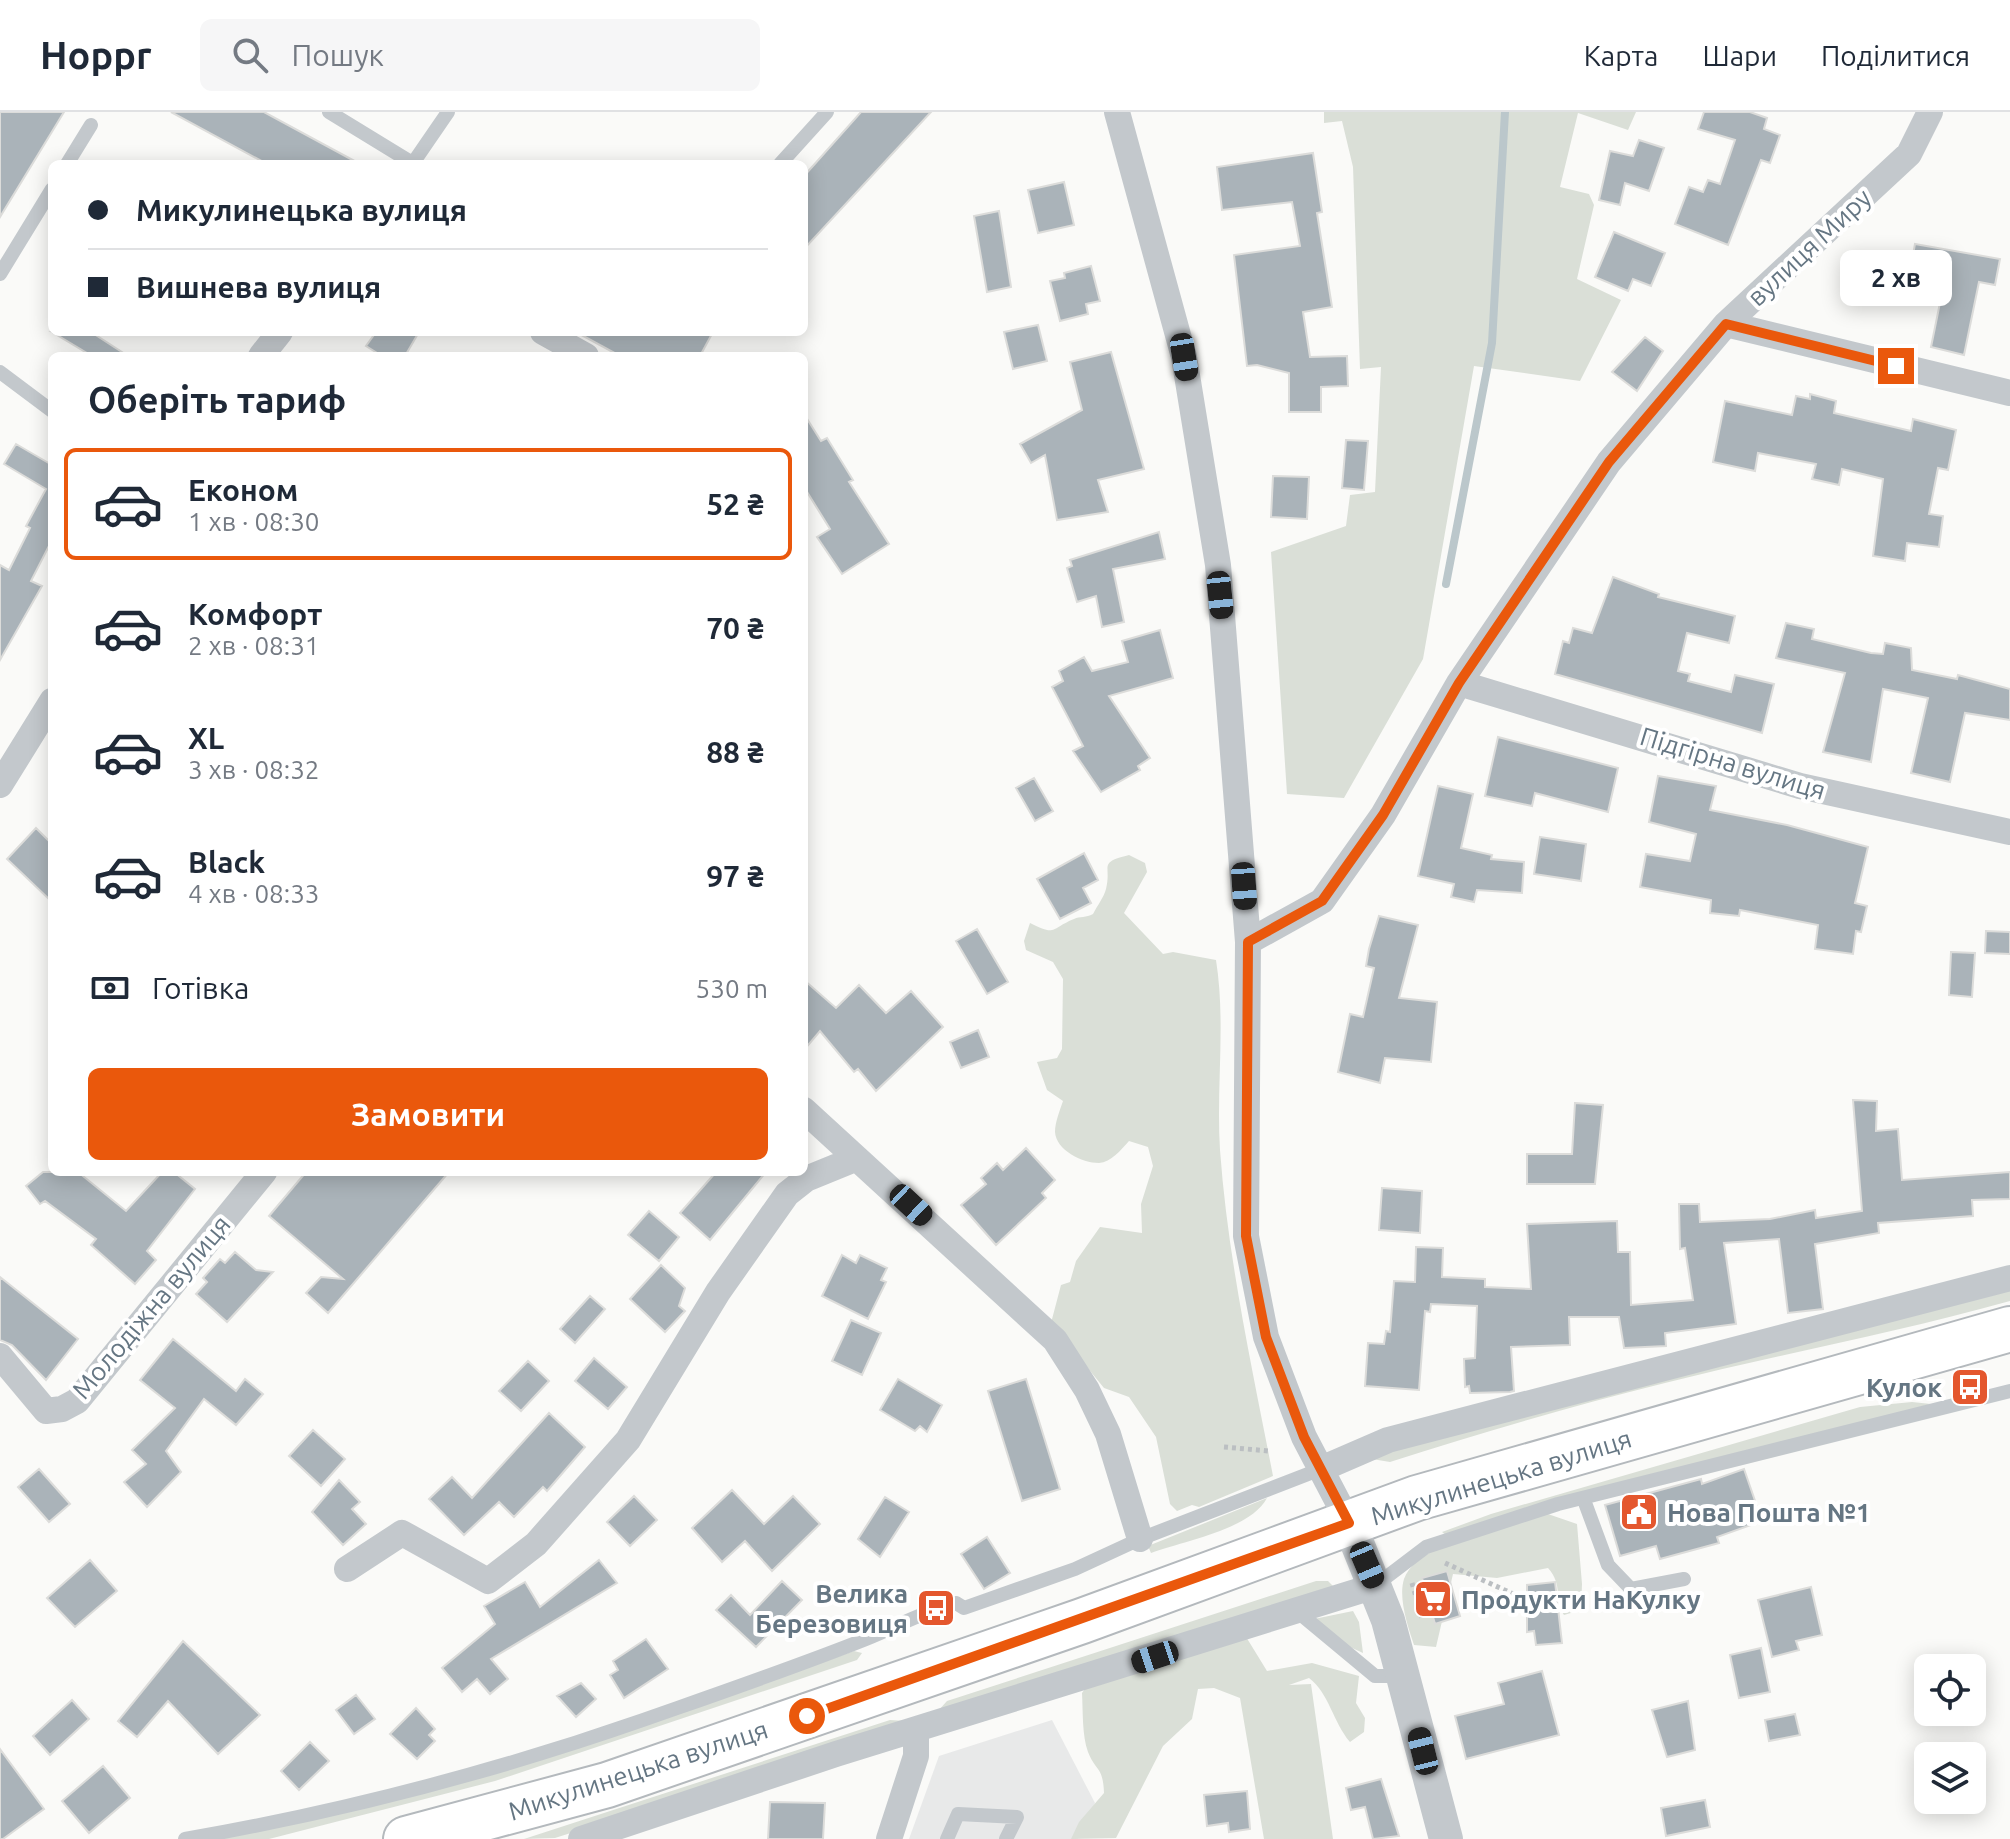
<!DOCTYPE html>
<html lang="uk">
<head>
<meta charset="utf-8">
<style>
	:root { --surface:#fff; --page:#f6f6f7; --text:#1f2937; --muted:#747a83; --line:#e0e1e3; --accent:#ea580c }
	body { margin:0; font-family:Ubuntu,sans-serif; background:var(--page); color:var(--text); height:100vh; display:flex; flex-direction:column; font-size:30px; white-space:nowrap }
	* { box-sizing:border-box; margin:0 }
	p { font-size:26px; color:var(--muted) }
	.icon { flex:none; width:44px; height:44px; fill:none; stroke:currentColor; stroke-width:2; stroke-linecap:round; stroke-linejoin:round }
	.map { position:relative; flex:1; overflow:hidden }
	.details { position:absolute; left:48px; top:240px; width:760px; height:824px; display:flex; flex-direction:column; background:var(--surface); border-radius:12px; box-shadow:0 4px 20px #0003 }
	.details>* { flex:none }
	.hud { position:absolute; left:48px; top:48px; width:760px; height:176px; border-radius:12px; box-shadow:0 4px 20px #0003; display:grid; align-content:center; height:176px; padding:0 40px; background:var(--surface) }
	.controls { position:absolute; left:1914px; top:1542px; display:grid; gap:16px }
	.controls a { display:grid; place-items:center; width:72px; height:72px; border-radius:12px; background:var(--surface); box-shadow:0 4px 20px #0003; font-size:40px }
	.end { position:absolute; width:36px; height:36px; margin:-18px; border:10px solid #ea580c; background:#fff; box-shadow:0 0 0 4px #fff }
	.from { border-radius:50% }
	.bubble { position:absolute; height:56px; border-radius:12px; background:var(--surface); box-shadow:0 4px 20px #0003; font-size:26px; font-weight:700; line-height:56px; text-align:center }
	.car { position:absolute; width:24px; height:48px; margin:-24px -12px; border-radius:10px; box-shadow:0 0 6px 2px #0007; background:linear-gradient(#222 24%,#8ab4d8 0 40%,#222 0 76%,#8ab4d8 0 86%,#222 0) }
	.hud b { display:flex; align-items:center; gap:28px; height:76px; font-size:30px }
	.hud b+b { border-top:2px solid var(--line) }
	.hud i { width:20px; height:20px; background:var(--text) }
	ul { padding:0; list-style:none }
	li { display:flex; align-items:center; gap:24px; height:112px; margin:0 16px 12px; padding:0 24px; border:4px solid transparent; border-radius:12px }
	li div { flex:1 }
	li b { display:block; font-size:30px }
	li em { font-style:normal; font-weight:700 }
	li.on { border-color:var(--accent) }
	li>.icon { width:72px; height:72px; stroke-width:1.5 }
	h2 { padding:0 40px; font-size:36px; line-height:96px }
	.pay { display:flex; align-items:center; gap:20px; height:88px; padding:0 40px; font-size:30px }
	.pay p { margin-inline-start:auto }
	.primary-button { display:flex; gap:16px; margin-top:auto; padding:16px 40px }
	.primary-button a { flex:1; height:92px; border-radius:12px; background:var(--accent); color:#fff; font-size:32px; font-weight:700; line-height:92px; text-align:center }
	header { display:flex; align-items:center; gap:48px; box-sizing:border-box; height:112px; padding:0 40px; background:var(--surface); border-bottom:2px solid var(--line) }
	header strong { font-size:38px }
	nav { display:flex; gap:44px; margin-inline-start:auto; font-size:28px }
	.search { width:560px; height:72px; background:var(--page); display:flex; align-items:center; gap:20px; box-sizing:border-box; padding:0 28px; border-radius:12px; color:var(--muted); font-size:30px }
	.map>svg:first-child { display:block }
	.built { fill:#e8e9e9 }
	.green { fill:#dadfd7 }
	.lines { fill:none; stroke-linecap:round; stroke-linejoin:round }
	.stream { stroke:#bbc7cb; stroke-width:8 }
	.building { fill:#aab3b9; stroke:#dcdcda; stroke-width:2 }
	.trunk-casing { stroke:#b4b9bd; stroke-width:48 }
	.path { stroke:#bbbfc2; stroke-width:5; stroke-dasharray:4 4; stroke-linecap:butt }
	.service { stroke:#c3c8cc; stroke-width:14 }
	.minor { stroke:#c3c8cc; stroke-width:26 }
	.tertiary { stroke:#c3c8cc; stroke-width:34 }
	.trunk { stroke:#fff; stroke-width:44 }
	.route { stroke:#ea580c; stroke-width:10 }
	.labels { text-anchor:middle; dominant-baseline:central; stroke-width:8; stroke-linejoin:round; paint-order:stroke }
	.street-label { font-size:26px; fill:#657683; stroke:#fff }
	.poi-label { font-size:26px; font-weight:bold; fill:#657683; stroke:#fff; text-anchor:end }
</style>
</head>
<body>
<header>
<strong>Hoppr</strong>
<div class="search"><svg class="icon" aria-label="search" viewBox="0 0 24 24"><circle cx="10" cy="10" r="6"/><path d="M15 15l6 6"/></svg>Пошук</div>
<nav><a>Карта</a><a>Шари</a><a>Поділитися</a></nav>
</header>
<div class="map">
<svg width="2010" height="1727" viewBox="0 0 2010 1727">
	<rect width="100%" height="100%" fill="#fafaf8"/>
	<!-- built -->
	<path class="built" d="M1052,1608L1095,1691L1078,1727H909L939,1644Z"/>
	<!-- green -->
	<path class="green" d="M1324,0H1636L1628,18L1578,1L1560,75L1589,82L1594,93L1577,167L1621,188L1580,269L1474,254L1423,547L1344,686L1287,682L1271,440L1346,414L1350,383L1375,380L1381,255L1360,257L1353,55L1342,9L1324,11Z
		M1129,743L1145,751L1147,760L1124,801L1163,842L1173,840L1216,848C1226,911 1216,975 1220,1038C1228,1148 1252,1255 1273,1364L1199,1395L1192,1393L1177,1399L1170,1392L1156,1325L1129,1285L1104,1276L1051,1211L1061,1173L1070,1170L1076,1149L1100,1115L1142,1121L1141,1092L1153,1054L1148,1035L1129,1029C1121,1038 1111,1050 1099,1051C1082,1051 1056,1038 1055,1020C1055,1010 1060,998 1063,989L1047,978L1037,950L1057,946L1062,937L1063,867L1053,850L1026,838L1024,829L1030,811C1057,825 1051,816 1074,807C1080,804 1086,806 1093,802C1097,794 1104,785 1106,777C1112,753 1097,751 1129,743Z
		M2010,1172V1189C1896,1221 1780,1242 1665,1271C1572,1294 1481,1321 1390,1350L1366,1346Z
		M1912,1290L1931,1292L1446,1423L1442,1420L1491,1402L1860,1295Z
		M1267,1386C1251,1417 1184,1429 1151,1441L1148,1434Z
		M1545,1401L1577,1412L1582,1472L1581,1498L1564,1503C1553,1487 1564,1474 1548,1456L1497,1466L1453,1462L1436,1535L1414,1533C1408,1515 1398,1486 1404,1467C1417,1430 1510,1411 1545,1401Z
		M1316,1469H1328L1335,1476L938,1599L947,1589Z
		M1353,1499L1359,1510L1363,1541L1337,1529L1314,1507Z
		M1240,1515L1267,1559L1312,1551L1359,1564L1356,1591L1365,1606L1364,1620L1350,1630C1333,1610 1329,1581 1309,1566L1289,1573L1311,1572L1333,1727H1264L1240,1586L1214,1576L1198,1577L1192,1607L1163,1634L1116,1726L1071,1727L1079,1710L1104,1681C1103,1654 1096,1660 1088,1640C1082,1624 1083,1599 1082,1581L1091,1568Z
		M854,1539L862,1541L857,1548L495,1669L269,1727H211L643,1614Z
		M890,1608L906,1609L892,1618L555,1726L524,1727Z"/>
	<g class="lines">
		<!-- stream -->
		<path class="stream" d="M1446,472L1492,231L1505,0"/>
	</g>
	<!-- building -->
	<path class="building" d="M0,0H64L0,105Z
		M171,0H264L360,52H267Z
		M861,0H931L804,137V64Z
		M1704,0H1750L1767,6L1764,17L1780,23L1770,51L1761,48L1728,133L1675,112L1689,75L1703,80L1708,68L1720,72L1735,28L1698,17Z
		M1639,28L1664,36L1649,79L1625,71L1620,93L1599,88L1610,39L1633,44Z
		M1313,41L1322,100L1317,101L1332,195L1303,200L1310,245L1347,244L1348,274L1321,275V300H1289V261L1257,253L1247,254L1234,143L1300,134L1292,90L1222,98L1217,55Z
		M1064,70L1074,113L1038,121L1028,78Z
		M999,99L1011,175L987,180L974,104Z
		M1614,120L1665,141L1651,174L1633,167L1628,179L1595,165Z
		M1915,132L2000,147L1995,173L1979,170L1964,243L1931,235L1944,171L1909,164Z
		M1091,154L1100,189L1086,192L1088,202L1060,209L1050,169L1065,166L1064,161Z
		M1038,213L1047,249L1013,257L1004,220Z
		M52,220H91L128,244H92Z
		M376,220H419L405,244H382L366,234Z
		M576,220H713L700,244H620Z
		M1645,225L1663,239L1637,279L1612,260Z
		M1111,240L1144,357L1098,368L1108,400L1057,408L1045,343L1031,351L1020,332L1082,298L1070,250Z
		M1810,282L1836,289L1834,301L1911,319L1913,307L1956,318L1948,358L1938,356L1929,402L1943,404L1939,435L1907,431L1905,449L1873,444L1883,367L1842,357L1839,373L1812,367L1816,352L1758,341L1755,359L1713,350L1725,289L1792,303L1796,284L1810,287Z
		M804,302L821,329L827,326L853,368L849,370L889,432L842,462L817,425L830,417L804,375Z
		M1346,328L1368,329L1364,378L1342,376Z
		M16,332L52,353V428L31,469L42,474L0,548V453L9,458L30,416L26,414L46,377L4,352Z
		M1273,364L1309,365L1307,407L1271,405Z
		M1159,420L1165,447L1113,457L1124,510L1102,515L1096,484L1077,490L1067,456L1072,454L1070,448Z
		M1613,465L1659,482L1658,485L1735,504L1729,531L1687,521L1678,559L1690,562L1688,569L1731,580L1735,563L1774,572L1762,621L1555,562L1563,529L1569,531L1573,516L1592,521Z
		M1786,511L1814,517L1812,527L1871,541L1883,542L1885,531L1911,536L1912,558L1957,567L1958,563L2010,577V608L1965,601L1950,670L1911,661L1928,586L1883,577L1871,650L1823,640L1845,561L1776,546Z
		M1160,518L1173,566L1109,584L1150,646L1138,654L1140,658L1101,680L1073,639L1083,634L1052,575L1063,569L1059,559L1084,545L1092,559L1128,550L1122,529Z
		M1498,625L1618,656L1608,700L1535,681L1532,694L1485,684Z
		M1658,664L1716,674L1710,698L1787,713L1868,735L1855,791L1867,794L1861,820L1856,819L1853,842L1815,837L1818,813L1740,798L1739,804L1710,801L1711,788L1640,775L1646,742L1690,749L1696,722L1649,710Z
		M1034,666L1053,699L1035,709L1016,676Z
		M1438,674L1473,682L1461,736L1492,743L1491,747L1524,750L1522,781L1477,778L1474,790L1451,785L1454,772L1418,764Z
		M36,716L52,732V790L7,747Z
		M1540,725L1586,732L1581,769L1534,762Z
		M1084,741L1098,768L1083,776L1091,791L1060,807L1037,767Z
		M1379,804L1418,813L1399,886L1437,890L1431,950L1385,946L1380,971L1338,960L1350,902L1363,905L1374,856L1366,854L1369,837Z
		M977,817L1008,870L987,882L956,829Z
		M1986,819L2010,820V842L1985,841Z
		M1951,840L1975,841L1972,885L1949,883Z
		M804,868L836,896L859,873L886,901L911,879L943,915L876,979L858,957L854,960L820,919L804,938Z
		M978,918L989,945L961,956L950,930Z
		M1853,988L1877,989L1876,1019L1898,1017L1902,1068L2010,1060V1087L1972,1088L1973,1104L1878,1111L1879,1121L1815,1132L1823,1197L1788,1201L1779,1127L1724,1131L1736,1212L1665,1221L1666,1234L1624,1236L1619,1205H1569L1570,1233L1511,1235L1514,1279L1510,1280L1470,1281L1469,1274L1465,1275L1464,1247L1475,1246L1477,1194L1431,1192L1430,1200L1425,1199L1419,1278L1365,1274L1368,1231L1384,1232L1386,1219L1390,1220L1394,1169L1415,1170L1416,1135L1443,1136L1442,1165L1485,1167V1175L1531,1177L1527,1112L1617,1109L1618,1140H1630L1631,1193L1693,1188L1685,1136L1680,1137L1679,1092H1699L1700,1110L1770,1107L1815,1098L1816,1106L1862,1099Z
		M1575,991L1603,993L1595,1072H1527V1042H1572Z
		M1026,1036L1055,1068L1042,1081L1046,1086L996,1133L961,1093L986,1072L981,1066L997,1051L1003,1058Z
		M43,1060H78L126,1099L162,1060H174L195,1077L147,1139L156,1148L135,1172L91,1133L96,1127L45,1089L40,1092L26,1074Z
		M306,1060H449L328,1201L306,1181L321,1165L343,1167L269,1104Z
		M716,1060H766L710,1128L680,1101Z
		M1382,1076L1422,1079L1420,1121L1379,1118Z
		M649,1099L679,1125L659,1149L628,1123Z
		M235,1140L256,1158L273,1160L227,1210L196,1182L207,1170L203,1166L220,1147L225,1151Z
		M842,1143L856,1151L860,1143L887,1156L881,1168L886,1170L868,1207L822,1184Z
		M661,1153L685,1176L679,1194L685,1199L665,1220L630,1187Z
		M0,1165L78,1227L46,1268L12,1233L0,1228Z
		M590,1184L605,1197L575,1231L560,1217Z
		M851,1208L881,1221L862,1263L832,1249Z
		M173,1227L236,1279L245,1267L263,1282L236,1313L204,1287L166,1339L181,1360L147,1395L124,1370L146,1352L132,1338L175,1296L140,1268Z
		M594,1246L627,1275L608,1297L575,1269Z
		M528,1249L549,1269L521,1299L499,1279Z
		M898,1267L942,1293L927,1320L920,1314L915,1319L880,1298Z
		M1026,1267L1060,1377L1022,1389L988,1279Z
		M549,1301L585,1335L547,1379L543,1375L514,1405L499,1390L464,1423L429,1387L452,1365L472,1386Z
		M313,1318L345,1347L321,1374L289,1344Z
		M39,1357L70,1392L49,1410L18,1375Z
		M1744,1357L1762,1409L1717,1425L1719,1431L1660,1447L1656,1434L1620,1444L1605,1393L1701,1367L1702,1372Z
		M339,1368L360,1390L352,1397L366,1412L343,1433L312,1400Z
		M732,1378L764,1412L793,1384L820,1412L772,1459L745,1429L722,1450L692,1416Z
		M634,1384L657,1408L630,1434L607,1410Z
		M885,1385L909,1400L880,1445L858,1427Z
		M987,1425L1010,1461L984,1477L961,1442Z
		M90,1448L117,1479L75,1515L47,1486Z
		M599,1448L617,1471L491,1547L508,1567L490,1582L477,1567L462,1580L442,1556L495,1512L484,1494L525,1470L540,1495Z
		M1447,1459L1460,1504L1435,1512L1422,1466Z
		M782,1469L802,1488L756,1535L716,1498L731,1483L750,1503Z
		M1555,1470L1562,1531L1536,1533L1534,1519L1527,1520V1473Z
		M1811,1475L1822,1523L1796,1529L1799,1538L1772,1545L1758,1488Z
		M646,1527L668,1557L624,1586L610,1563L618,1558L613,1549Z
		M183,1529L260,1603L218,1642L168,1589L137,1625L118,1609Z
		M1761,1536L1770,1580L1739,1586L1730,1543Z
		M1542,1559L1559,1623L1466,1647L1455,1604L1504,1592L1498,1571Z
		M581,1571L596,1587L576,1605L557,1584Z
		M356,1583L375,1607L354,1622L336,1598Z
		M72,1588L89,1607L50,1643L33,1624Z
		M1688,1589L1695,1638L1667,1645L1652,1598Z
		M416,1596L435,1617L429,1623L435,1629L417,1647L390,1622Z
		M1795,1602L1800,1623L1769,1629L1765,1608Z
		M310,1630L329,1649L299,1678L281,1659Z
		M0,1637L44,1697L3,1727H0Z
		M103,1654L130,1686L89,1721L62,1689Z
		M1381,1667L1399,1724L1373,1727L1365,1695L1351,1698L1346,1676Z
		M1247,1679L1250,1717L1229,1720L1228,1711L1207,1714L1204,1683Z
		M1705,1688L1710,1715L1666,1724L1661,1696Z
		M770,1690L825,1691L823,1727H768Z"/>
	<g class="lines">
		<defs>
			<path id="trunk" d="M406,1727L607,1673L1082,1509L1417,1386L2010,1217"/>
		</defs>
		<!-- trunk casing -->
		<use href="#trunk" class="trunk-casing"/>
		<!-- path -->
		<path class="path" d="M1224,1335L1269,1339
			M1445,1451L1520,1485
			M1412,1471L1422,1506"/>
		<!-- service -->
		<path class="service" d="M329,0L414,52
			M413,51L448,0
			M67,52L91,13
			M780,52L827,0
			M0,162L52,77
			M0,260L52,299
			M1584,1388L1608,1453L1631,1477L1684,1467
			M1376,1473L1426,1435L1558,1392L2010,1279
			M1298,1500L1375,1564H1402
			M185,1727C340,1700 494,1660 643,1608C717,1582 793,1556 866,1527C896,1515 924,1499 956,1491L964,1496L1075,1457L1140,1427L1321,1357
			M947,1727L958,1702L1017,1705L1006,1727"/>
		<!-- minor -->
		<path class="minor" d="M1117,0L1184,245L1218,453L1248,830L1246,1124L1266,1225L1304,1325L1349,1411
			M1726,212L2010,281
			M543,220L586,244
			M261,244L280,220
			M1459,571L1800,674L2010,720
			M0,673L52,589
			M1248,830L1322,789L1383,703L1459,571L1609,350L1726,212L1909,42L1930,0
			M804,998L1055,1228L1087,1278L1108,1322L1140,1427
			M0,1244L46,1299L62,1297L77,1289L264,1060
			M1321,1357L1388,1328L2010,1166
			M347,1457L402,1421L488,1469L536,1432L628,1328L718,1180L787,1082L806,1067L855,1047
			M581,1727L836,1642L1375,1474
			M889,1727L916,1644V1619"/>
		<!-- tertiary -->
		<path class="tertiary" d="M1349,1411L1388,1508L1446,1727"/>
		<!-- trunk -->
		<use href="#trunk" class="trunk"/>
	</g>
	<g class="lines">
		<!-- route -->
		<path class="route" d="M807,1604L1349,1411L1304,1325L1266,1225L1246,1124L1248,830L1322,789L1383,703L1459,571L1609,350L1726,212L1896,254"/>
	</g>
	<!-- icons -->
	<defs>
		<symbol id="bus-square" viewBox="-11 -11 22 22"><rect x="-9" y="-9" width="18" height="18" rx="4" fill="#e4572e" stroke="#fff"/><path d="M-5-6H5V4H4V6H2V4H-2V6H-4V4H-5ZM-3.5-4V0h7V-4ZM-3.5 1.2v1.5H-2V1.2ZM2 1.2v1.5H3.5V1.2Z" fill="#fff"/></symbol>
		<symbol id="civic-square" viewBox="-11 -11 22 22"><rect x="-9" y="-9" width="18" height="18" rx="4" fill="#e4572e" stroke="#fff"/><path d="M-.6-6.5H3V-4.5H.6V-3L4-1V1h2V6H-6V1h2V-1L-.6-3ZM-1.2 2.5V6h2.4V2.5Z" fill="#fff"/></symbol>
		<symbol id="supermarket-square" viewBox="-11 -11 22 22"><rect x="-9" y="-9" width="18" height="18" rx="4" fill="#e4572e" stroke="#fff"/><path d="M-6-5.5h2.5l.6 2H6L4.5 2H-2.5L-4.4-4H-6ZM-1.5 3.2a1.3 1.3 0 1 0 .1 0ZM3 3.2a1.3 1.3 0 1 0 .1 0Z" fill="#fff"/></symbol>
	</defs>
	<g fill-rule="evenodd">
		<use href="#bus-square" x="1948" y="1253" width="44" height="44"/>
		<use href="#civic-square" x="1617" y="1378" width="44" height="44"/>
		<use href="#supermarket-square" x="1411" y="1465" width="44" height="44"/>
		<use href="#bus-square" x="914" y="1474" width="44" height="44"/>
	</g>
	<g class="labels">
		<!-- street labels -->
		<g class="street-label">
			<text transform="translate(1809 135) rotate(-43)">вулиця Миру</text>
			<text transform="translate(1733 651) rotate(17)">Підгірна вулиця</text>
			<text transform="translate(151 1195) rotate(-50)">Молодіжна вулиця</text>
			<text transform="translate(1501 1365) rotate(-17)">Микулинецька вулиця</text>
			<text transform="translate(638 1658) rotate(-18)">Микулинецька вулиця</text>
		</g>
		<!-- poi labels -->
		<g class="poi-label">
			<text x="1942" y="1275">Кулок</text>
			<text x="1667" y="1400" text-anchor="start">Нова Пошта №1</text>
			<text x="908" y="1481">Велика<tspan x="908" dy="30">Березовиця</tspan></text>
			<text x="1461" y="1487" text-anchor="start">Продукти НаКулку</text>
		</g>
	</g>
</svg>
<div class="controls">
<a><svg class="icon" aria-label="locate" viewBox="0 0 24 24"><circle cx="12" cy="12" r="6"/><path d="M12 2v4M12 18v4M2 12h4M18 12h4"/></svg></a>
<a><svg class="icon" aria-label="layers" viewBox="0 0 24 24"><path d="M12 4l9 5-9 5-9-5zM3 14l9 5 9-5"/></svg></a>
</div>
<i class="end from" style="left:807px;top:1604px"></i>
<i class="end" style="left:1896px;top:254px"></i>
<div class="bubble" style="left:1840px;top:138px;width:112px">2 хв</div>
<i class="car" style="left:1184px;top:245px;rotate:171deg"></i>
<i class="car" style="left:1220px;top:483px;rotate:174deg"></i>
<i class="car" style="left:1244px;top:774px;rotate:176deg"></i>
<i class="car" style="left:911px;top:1093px;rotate:133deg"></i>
<i class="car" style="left:1367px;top:1453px;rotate:157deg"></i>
<i class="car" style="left:1155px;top:1545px;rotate:252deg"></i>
<i class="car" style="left:1423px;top:1639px;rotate:346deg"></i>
<div class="hud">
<b><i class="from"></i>Микулинецька вулиця</b>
<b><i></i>Вишнева вулиця</b>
</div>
<section class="details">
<h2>Оберіть тариф</h2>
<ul>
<li class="on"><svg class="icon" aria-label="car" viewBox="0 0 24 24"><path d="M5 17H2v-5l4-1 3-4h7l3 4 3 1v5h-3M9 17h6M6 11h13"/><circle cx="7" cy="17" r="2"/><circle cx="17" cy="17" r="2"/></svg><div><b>Економ</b><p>1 хв · 08:30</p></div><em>52 ₴</em></li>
<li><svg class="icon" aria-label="car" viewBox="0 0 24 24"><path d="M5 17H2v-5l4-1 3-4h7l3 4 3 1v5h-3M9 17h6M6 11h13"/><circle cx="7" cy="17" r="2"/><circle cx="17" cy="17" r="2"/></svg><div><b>Комфорт</b><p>2 хв · 08:31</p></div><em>70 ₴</em></li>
<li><svg class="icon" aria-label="car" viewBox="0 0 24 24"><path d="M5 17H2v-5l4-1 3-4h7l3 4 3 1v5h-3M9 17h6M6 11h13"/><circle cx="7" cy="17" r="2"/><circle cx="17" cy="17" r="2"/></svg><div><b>XL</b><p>3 хв · 08:32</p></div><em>88 ₴</em></li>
<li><svg class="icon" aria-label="car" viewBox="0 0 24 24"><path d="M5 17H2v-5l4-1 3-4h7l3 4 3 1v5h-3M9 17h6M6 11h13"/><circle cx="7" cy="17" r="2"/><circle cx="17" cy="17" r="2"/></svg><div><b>Black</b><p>4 хв · 08:33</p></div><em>97 ₴</em></li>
</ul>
<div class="pay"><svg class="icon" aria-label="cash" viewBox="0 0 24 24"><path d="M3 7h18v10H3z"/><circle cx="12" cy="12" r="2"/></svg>Готівка<p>530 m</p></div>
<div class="primary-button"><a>Замовити</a></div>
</section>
</div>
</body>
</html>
